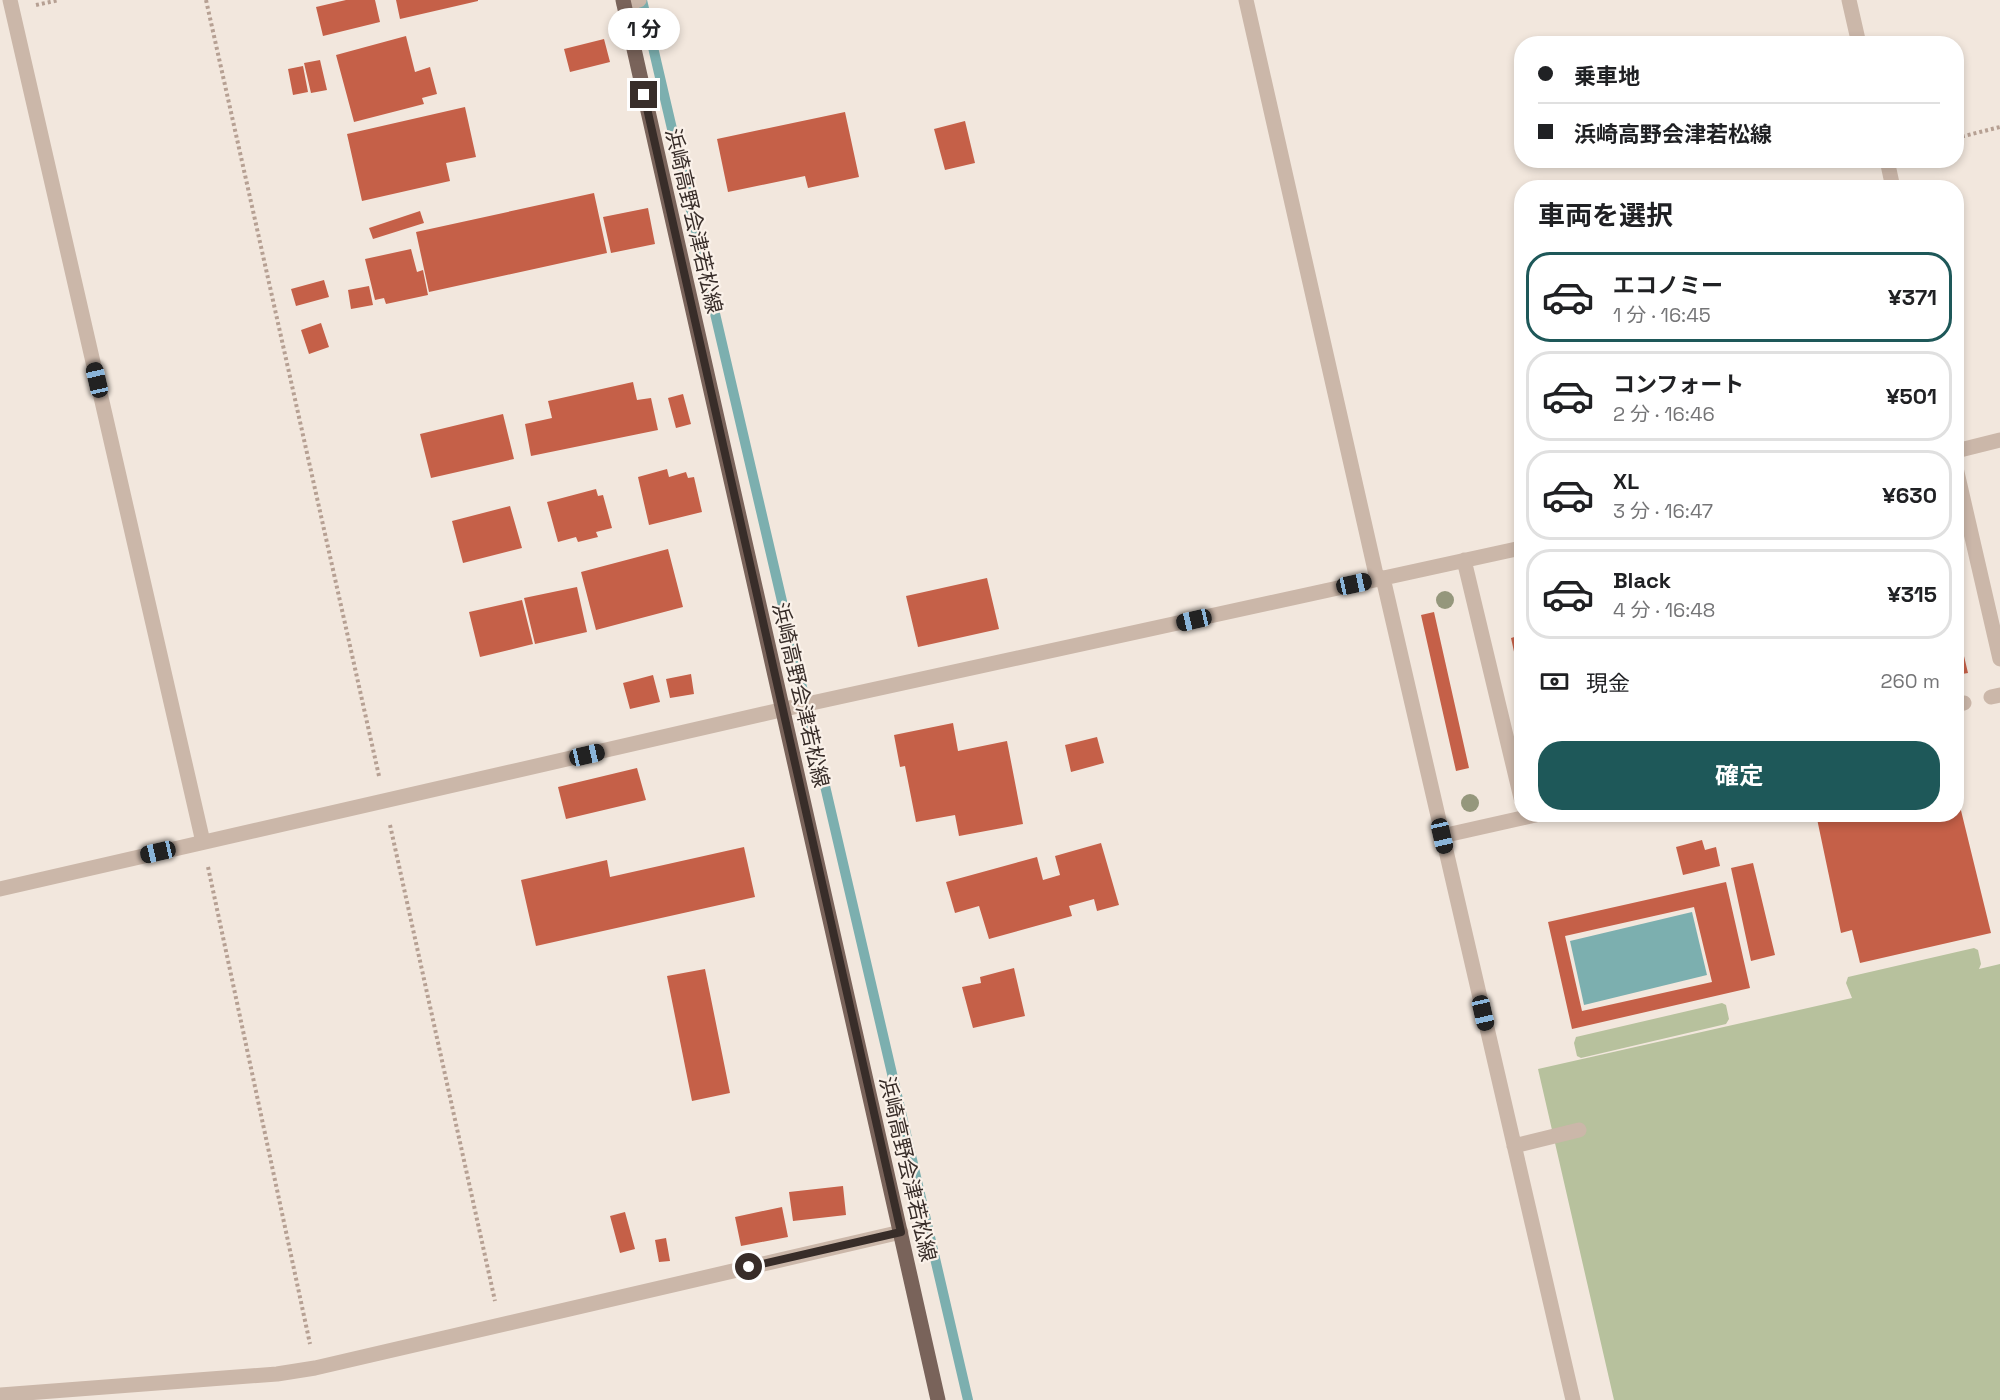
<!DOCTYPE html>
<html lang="ja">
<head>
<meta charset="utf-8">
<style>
	:root { --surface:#fff; --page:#f2f2f2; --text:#202124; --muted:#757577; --line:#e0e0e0; --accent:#1e5859 }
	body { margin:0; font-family:"Space Grotesk","Noto Sans JP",sans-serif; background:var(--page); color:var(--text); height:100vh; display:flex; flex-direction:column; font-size:22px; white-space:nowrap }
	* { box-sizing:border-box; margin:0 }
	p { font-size:20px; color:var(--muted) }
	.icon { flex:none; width:33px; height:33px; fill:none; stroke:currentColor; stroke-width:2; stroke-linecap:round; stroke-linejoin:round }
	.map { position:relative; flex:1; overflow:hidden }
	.sheet { position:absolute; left:1514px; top:180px; width:450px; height:642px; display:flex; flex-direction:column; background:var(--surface); border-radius:24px; box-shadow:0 3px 9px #0003 }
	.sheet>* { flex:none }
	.banner { position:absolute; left:1514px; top:36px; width:450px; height:132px; border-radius:24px; box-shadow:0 3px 9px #0003; display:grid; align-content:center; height:132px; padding:0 24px; background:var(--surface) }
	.end { position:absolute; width:27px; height:27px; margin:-14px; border:8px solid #382d29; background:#fff; box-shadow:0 0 0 3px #fff }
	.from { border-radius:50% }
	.bubble { position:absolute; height:42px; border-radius:21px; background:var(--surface); box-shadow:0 3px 9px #0003; font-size:20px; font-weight:700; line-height:42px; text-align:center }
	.car { position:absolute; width:18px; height:36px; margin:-18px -9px; border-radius:8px; box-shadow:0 0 4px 2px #0007; background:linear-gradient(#222 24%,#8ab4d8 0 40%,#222 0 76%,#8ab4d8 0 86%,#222 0) }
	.banner b { display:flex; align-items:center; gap:21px; height:57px; font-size:22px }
	.banner b+b { border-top:2px solid var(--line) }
	.banner i { width:15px; height:15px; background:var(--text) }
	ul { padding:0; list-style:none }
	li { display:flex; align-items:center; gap:18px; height:90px; margin:0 12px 9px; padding:0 12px; border:3px solid var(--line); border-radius:24px }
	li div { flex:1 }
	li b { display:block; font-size:22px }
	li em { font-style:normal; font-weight:700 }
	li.current { border-color:var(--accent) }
	li>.icon { width:54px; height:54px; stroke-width:1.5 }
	h2 { padding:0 24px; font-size:27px; line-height:72px }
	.pay { display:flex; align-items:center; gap:15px; height:66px; padding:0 24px; font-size:22px }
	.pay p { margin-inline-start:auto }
	.primary-button { display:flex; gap:12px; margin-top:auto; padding:12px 24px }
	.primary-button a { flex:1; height:69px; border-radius:24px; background:var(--accent); color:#fff; font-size:24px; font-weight:700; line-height:69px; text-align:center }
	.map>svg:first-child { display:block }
	.green { fill:#b7c19d }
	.water { fill:#7cafaf }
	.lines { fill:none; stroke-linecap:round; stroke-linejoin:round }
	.stream { stroke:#7cafaf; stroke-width:10 }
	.building { fill:#c56048; fill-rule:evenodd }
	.path { stroke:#b6a093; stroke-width:4; stroke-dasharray:3 3; stroke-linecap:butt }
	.minor { stroke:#cbb7a9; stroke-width:15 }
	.major { stroke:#79635a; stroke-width:15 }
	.tree { fill:#95977c }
	.route { stroke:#382d29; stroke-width:8 }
	.labels { text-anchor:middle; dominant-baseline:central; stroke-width:4.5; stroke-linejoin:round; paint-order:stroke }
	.street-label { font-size:21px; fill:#382d29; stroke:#faf1e9 }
</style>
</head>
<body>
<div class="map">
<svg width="2000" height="1400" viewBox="0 0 2000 1400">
	<rect width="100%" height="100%" fill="#f2e7dd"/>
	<!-- green -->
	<path class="green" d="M1974,948L1978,950L1981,964L1979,969L2000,964V1400H1614L1538,1069L1852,998L1846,983L1848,977Z
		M1722,1003L1726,1005L1729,1019L1726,1024L1581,1058L1577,1056L1574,1043L1576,1037Z"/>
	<!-- water -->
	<path class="water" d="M1692,912L1707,975L1584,1005L1570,941Z"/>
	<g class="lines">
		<!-- stream -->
		<path class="stream" d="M642,0L968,1400"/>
	</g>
	<!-- building -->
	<path class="building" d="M346,0H375L380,22L323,36L316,7Z
		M396,0H478V1L400,19Z
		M406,36L415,72L430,67L437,94L422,98L424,104L354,122L336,55Z
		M604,39L610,62L570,72L564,49Z
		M320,60L327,90L311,93L304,63Z
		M303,66L308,92L293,95L288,69Z
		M465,107L476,157L446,163L450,181L362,201L347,134Z
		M845,112L859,177L808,188L805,176L728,192L717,139Z
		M965,121L975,163L945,170L934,129Z
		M594,193L607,253L429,292L416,232Z
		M648,208L655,244L611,253L603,217Z
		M420,211L424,223L373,239L369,228Z
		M411,249L417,272L423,270L428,295L386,304L384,298L375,300L365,259Z
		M324,280L329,297L296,306L291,289Z
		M369,286L373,305L351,309L348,290Z
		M321,323L329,347L309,354L301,330Z
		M633,382L637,400L651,398L658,430L531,456L525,424L552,418L548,401Z
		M683,394L691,424L676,428L668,398Z
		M503,414L514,459L431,478L420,434Z
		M667,469L669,477L686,472L688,478L694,477L702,512L649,525L638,477Z
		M596,489L598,496L603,495L612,528L596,532L598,537L578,542L576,537L558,542L547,502Z
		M510,506L522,548L463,563L452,521Z
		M668,549L683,607L596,630L581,572Z
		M987,578L999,629L918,647L906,596Z
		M577,587L587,632L535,644L524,598Z
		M522,600L533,644L480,657L469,612Z
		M1434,612L1469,768L1456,771L1421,615Z
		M1956,622L1968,673L1956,675Z
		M1521,635V679H1520L1511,638Z
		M691,674L694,694L670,698L666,679Z
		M653,675L660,702L630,709L623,683Z
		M953,723L958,751L1007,741L1023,824L959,836L955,815L916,822L905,766L900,767L894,735Z
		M1097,737L1104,763L1071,772L1065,745Z
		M637,768L646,800L566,819L558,787Z
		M1956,790L1991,933L1860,963L1852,930L1841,933L1816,814H1956Z
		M1715,814H1742V816L1717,821Z
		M1702,840L1705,850L1716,847L1720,866L1683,875L1676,847Z
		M1101,843L1119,905L1097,911L1094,899L1069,906L1072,916L989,939L979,906L955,913L946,882L1037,857L1043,880L1060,875L1055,856Z
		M744,847L755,897L536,946L521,880L607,860L610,877Z
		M1753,863L1775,955L1751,961L1731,868Z
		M1726,882L1750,988L1572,1029L1548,922ZM1694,907L1712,982L1582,1011L1565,936Z
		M1014,968L1025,1016L973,1028L962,987L981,983L980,977Z
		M705,969L730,1093L692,1101L667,976Z
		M843,1186L846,1215L793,1221L789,1192Z
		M782,1207L788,1237L741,1246L735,1217Z
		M625,1212L635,1249L620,1253L610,1216Z
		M666,1238L670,1261L659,1262L655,1240Z"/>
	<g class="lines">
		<!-- path -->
		<path class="path" d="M206,0L379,776
			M36,5L59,0
			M1956,138L2000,127
			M390,825L495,1301
			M208,867L310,1344"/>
		<!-- minor -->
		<path class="minor" d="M10,0L203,842
			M1246,0L1377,579
			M1849,0L1859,44
			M624,4L639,0
			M1887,160L1893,188
			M1956,451L2000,440
			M1956,468L2000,659
			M1464,560L1521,798
			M1383,578L1573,1400
			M1991,697L2000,695
			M1956,705L1964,703
			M1442,836L1540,814
			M0,889L798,706L1521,548
			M1514,1146L1579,1130
			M0,1395L277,1374L315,1368L901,1232"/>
		<!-- major -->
		<path class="major" d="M623,0L938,1400"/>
	</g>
	<!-- trees -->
	<g class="tree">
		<circle cx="1445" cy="600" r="9"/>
		<circle cx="1470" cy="803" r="9"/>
	</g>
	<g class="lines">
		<!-- route -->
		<path class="route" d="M644,95L901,1232L749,1267"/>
	</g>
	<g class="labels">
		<!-- street labels -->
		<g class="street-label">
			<text transform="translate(694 221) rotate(77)">浜崎高野会津若松線</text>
			<text transform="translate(801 695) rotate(77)">浜崎高野会津若松線</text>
			<text transform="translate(908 1169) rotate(77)">浜崎高野会津若松線</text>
		</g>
	</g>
</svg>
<i class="end from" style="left:749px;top:1267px"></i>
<i class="end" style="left:644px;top:95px"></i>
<div class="bubble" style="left:608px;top:8px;width:72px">1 分</div>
<i class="car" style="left:97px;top:380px;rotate:347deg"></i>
<i class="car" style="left:1354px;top:584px;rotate:78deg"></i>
<i class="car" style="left:1194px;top:620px;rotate:257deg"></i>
<i class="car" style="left:587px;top:755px;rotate:77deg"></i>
<i class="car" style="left:1442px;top:836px;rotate:167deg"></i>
<i class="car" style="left:158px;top:852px;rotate:257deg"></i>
<i class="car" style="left:1483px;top:1013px;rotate:167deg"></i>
<div class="banner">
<b><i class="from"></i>乗車地</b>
<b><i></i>浜崎高野会津若松線</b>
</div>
<section class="sheet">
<h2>車両を選択</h2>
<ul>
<li class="current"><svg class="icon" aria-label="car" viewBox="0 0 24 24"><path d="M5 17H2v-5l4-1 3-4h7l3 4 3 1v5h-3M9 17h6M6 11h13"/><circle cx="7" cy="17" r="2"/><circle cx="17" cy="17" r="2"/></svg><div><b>エコノミー</b><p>1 分 · 16:45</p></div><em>¥371</em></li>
<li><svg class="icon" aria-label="car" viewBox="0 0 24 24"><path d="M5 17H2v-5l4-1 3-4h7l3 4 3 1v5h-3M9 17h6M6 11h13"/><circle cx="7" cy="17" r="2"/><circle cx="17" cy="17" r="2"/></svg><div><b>コンフォート</b><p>2 分 · 16:46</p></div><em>¥501</em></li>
<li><svg class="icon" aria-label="car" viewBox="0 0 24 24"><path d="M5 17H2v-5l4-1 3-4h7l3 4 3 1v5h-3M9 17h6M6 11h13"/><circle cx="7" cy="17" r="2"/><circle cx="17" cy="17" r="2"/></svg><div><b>XL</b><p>3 分 · 16:47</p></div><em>¥630</em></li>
<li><svg class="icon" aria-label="car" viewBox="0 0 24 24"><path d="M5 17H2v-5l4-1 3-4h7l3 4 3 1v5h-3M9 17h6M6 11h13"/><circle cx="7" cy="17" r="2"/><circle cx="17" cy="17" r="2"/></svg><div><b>Black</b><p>4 分 · 16:48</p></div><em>¥315</em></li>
</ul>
<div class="pay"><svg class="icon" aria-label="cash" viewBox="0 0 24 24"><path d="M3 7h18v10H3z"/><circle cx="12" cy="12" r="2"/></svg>現金<p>260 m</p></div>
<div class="primary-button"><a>確定</a></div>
</section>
</div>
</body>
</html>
